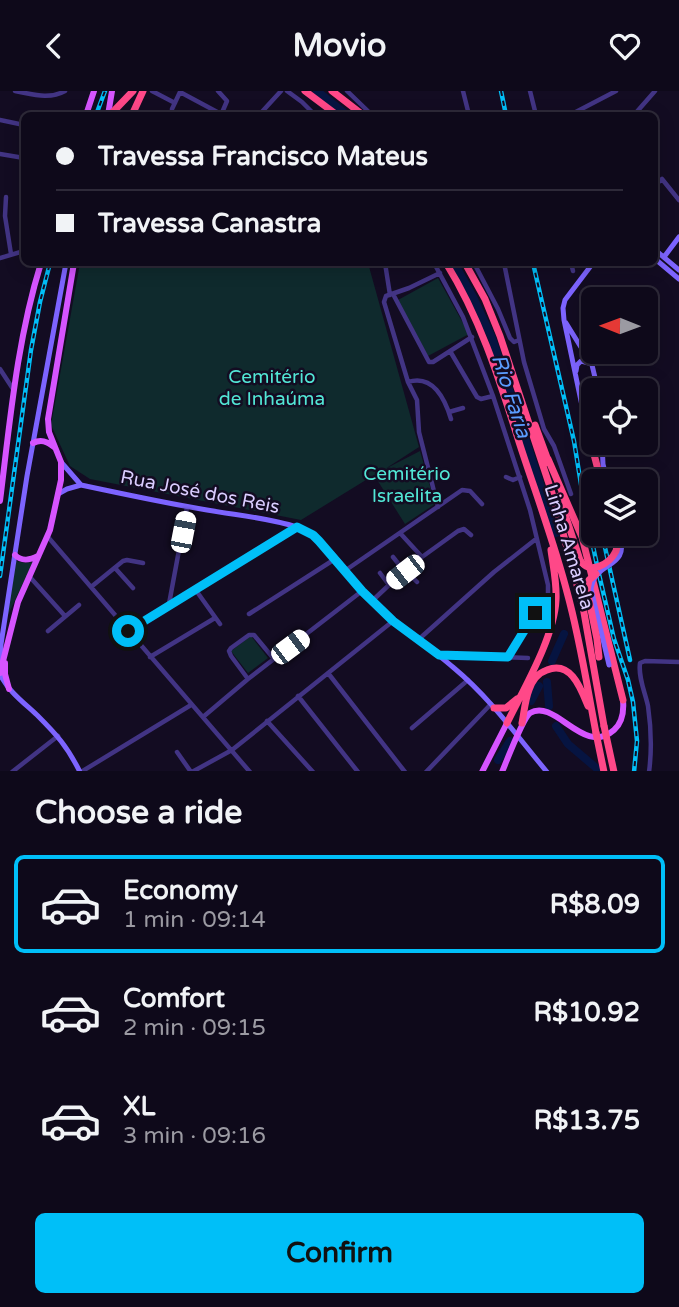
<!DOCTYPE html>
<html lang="en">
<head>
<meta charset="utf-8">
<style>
	:root { --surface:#0e091a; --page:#1c1727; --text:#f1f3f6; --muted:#9b9aa2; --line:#2e2a39; --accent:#00bff8 }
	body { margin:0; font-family:"Varela Round",sans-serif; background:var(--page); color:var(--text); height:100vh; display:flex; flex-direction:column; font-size:26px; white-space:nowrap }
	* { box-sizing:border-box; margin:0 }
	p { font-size:23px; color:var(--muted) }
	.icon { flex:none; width:38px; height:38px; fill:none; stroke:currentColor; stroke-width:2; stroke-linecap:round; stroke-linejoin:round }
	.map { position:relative; height:680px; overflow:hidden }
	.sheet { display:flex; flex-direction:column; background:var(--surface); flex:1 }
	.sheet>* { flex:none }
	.guide { position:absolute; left:21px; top:21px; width:637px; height:154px; border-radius:10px; box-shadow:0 4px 18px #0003,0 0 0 2px var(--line); display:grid; align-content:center; height:154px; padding:0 35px; background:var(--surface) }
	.needle { width:46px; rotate:271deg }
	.fabs { position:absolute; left:581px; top:196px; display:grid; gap:14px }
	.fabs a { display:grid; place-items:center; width:77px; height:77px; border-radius:10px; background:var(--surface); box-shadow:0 4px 18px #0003,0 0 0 2px var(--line); font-size:35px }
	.end { position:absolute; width:32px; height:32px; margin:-16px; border:9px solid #00bff8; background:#111; box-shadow:0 0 0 4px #111 }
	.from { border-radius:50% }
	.car { position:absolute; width:21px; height:42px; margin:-21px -10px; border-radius:9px; box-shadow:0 0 5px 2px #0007; background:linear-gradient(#fff 24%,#345 0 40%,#fff 0 76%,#345 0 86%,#fff 0) }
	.guide b { display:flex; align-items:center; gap:24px; height:66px; font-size:26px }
	.guide b+b { border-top:2px solid var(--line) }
	.guide i { width:18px; height:18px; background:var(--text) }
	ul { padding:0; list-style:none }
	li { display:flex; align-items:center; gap:21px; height:98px; margin:0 14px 10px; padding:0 21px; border:4px solid transparent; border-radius:10px }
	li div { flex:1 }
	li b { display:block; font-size:26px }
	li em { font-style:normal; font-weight:700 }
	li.current { border-color:var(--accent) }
	li>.icon { width:63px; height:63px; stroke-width:1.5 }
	h2 { padding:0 35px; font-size:32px; line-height:84px }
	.action { display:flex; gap:14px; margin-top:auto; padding:14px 35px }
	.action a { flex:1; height:80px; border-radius:10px; background:var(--accent); color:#111; font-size:28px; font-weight:700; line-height:80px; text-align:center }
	header { display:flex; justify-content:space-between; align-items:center; height:91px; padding:0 35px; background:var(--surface); font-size:32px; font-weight:700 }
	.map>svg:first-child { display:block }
	.green { fill:#0f2a2d }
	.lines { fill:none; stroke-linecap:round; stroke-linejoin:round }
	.river { stroke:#061441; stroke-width:8 }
	.street { stroke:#423484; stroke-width:4.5 }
	.secondary { stroke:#7d64ff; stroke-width:5 }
	.primary { stroke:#d654ff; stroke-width:6 }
	.highway { stroke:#ff4888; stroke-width:7 }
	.rail-casing { stroke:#00bff8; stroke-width:4.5 }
	.rail { stroke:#130c22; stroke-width:2; stroke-dasharray:5; stroke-linecap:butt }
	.secondary-bridge { stroke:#7d64ff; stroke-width:5 }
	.highway-bridge { stroke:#ff4888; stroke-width:7 }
	.route { stroke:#00bff8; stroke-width:9 }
	.labels { text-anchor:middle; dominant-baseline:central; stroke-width:5; stroke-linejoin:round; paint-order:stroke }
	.park-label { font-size:19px; fill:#52e6d5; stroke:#130c22 }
	.street-label { font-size:19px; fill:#dacdff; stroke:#130c22 }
	.water-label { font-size:21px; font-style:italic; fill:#5b9dff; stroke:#130c22 }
</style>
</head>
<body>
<header><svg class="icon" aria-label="back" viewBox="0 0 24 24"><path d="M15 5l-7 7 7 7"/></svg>Movio<svg class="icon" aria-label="heart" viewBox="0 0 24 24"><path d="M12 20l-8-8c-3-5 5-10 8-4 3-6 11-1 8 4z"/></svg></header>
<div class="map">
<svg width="679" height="681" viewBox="0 0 679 681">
	<rect width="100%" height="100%" fill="#130c22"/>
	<!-- green -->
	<path class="green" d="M80,172H368L419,356L385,378L420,360L435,413L405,433L374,384L301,429L90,388L70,375L51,334Z
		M438,187L469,243L428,265L398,209Z
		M16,470L25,472L33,471L7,526Z
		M251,545L268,567L248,582L231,560Z"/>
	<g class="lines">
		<!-- river -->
		<path class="river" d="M317,0L347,24
			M454,172L473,206L492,247L556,442
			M552,570L564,543
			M547,591L549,615
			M531,610L539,595
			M556,635L568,653L601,681
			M498,669L510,650"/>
		<!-- street -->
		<path class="street" d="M15,0C32,3 49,9 65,0
			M152,0L175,12
			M218,0L227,10L221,24
			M287,0L302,11L315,24
			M347,0L372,24
			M463,0L469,24
			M530,0L536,24
			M180,1L221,23
			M172,18L180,1
			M259,24L281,0
			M570,24L616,0
			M634,24L655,0
			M0,29L24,34
			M0,63L24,67
			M654,95L662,88L679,109
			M6,106L5,125L11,163
			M0,167L24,160
			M385,172L390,204
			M434,172L463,226L493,305L530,419L548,494V503L508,566
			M474,172L498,218L510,247L514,251L519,249
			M504,172L524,271L544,338L554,355L571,403
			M571,172L573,180
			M393,203L429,271H433L472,246
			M450,260L477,306L481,308L493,305
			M0,278L13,298
			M408,291C433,283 445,308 451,328
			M449,321L463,317
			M506,386L513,389L520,386
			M438,416L419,341L417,309L408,291L384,211L386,205L409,197L440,182
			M400,442L422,466L458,440L464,438L471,444
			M48,446L250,681
			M393,466L405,481
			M115,477L133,497
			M346,479L462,399L470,400L482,413
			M406,480L417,491
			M380,482L389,494
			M29,485L65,525
			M91,496L123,470L127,469L143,472
			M195,498L220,533
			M372,510L389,494L417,472
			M169,513L187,416
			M249,523L335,468
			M48,540L79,514
			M128,540L297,436
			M418,549L494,481L536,448
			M439,564L528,567
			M150,566L215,527
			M328,582L405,681
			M248,588L231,565L229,560L231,557L249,544H254L274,568
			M298,605L358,681
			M203,626L248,588L362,500
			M267,630L313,681
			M412,637L468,589
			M177,661L191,681
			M12,681L58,645
			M81,681L191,614
			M192,681L232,659L393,530
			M426,681L491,613
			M649,681C652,659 651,636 648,615C645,601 638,586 640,572L645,570L679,571"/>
		<!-- secondary -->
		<path class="secondary" d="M654,158L679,179
			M664,166L679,146
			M654,167L679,188
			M566,232L592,274L598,299
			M576,280L577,274L581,270L589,272
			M593,337L585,329L564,229L563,217L565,209L593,172
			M602,352L603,373L607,390
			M61,371L81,394
			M58,403L67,398L81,394C123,403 165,412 207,419C234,424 271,427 296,436C327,447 352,490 375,514C400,537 429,555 454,577C490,607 517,645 547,681
			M0,575L1,553L27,385L66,172
			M0,583C8,600 23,611 37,624C57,644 67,655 80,681"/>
		<!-- primary -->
		<path class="primary" d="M86,24L94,0
			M108,24L112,0
			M33,352C41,348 47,350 54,356
			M0,410C10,330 17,249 41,172
			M15,464C22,471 30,469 38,465
			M5,572V583L9,598
			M0,582L18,511L50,439L61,389V371L49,341L48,328L74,172
			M482,681L507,632
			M502,681C507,669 523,627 530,622C556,607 583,666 614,639C623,631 624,620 623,609"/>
		<!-- highway -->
		<path class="highway" d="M305,0L337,24
			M332,0L363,24
			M110,24L133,0
			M132,24L143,0
			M446,172C481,228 500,291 520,354C536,403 554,451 567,501C580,548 587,595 596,642
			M465,172L485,208L500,245L553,405L583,516L604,635
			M585,329L601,390
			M535,334L549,372
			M548,368L582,446L623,609
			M494,617H506L517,608
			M507,632C524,597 554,547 556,509C557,492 553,475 551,459
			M522,632C524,622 525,609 529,599C532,590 538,582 547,579C571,569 581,598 588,615"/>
		<defs>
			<path id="rail" d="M501,0L506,24
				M96,24L105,0
				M533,172L574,350L584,412L598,479L614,548L628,589L633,611L637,650L634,681
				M602,443L630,569
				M0,485L31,259L40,211L50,172"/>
		</defs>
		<!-- rail casing -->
		<use href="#rail" class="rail-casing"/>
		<!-- rail -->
		<use href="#rail" class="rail"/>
		<!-- secondary-bridge -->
		<path class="secondary-bridge" d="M609,574L591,498C595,468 630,480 620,443"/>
		<!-- highway-bridge -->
		<path class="highway-bridge" d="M559,405L580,469C589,485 610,473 616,460C618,454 617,449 615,443
			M596,483L589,489L587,499L597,548L599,566
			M604,635L614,681
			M596,642L604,681"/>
	</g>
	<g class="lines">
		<!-- route -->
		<path class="route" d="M128,540L297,436L313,444L319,450L362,500L393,530L439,564L508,566L535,522"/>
	</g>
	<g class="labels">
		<!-- park labels -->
		<g class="park-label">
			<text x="272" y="286">Cemitério<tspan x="272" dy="22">de Inhaúma</tspan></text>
			<text x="407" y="383">Cemitério<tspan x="407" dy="22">Israelita</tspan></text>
		</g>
		<!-- street labels -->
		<g class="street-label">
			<text transform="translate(200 401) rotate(11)">Rua José dos Reis</text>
			<text transform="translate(569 456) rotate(73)">Linha Amarela</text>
		</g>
		<!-- water labels -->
		<g class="water-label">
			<text transform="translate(511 305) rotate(72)">Rio Faria</text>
		</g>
	</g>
</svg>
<div class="fabs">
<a><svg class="needle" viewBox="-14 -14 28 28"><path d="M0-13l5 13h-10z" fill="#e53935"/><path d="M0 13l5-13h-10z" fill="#9b9aa2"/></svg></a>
<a><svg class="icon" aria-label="locate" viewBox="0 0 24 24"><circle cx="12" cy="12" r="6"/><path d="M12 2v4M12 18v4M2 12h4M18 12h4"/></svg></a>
<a><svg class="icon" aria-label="layers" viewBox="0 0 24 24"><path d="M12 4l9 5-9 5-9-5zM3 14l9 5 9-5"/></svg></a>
</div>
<i class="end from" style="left:128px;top:540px"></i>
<i class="end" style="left:535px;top:522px"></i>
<i class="car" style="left:183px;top:441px;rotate:11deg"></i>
<i class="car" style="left:405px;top:481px;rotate:232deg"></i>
<i class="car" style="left:290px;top:556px;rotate:53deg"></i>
<div class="guide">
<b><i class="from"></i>Travessa Francisco Mateus</b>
<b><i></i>Travessa Canastra</b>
</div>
</div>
<section class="sheet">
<h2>Choose a ride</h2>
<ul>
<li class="current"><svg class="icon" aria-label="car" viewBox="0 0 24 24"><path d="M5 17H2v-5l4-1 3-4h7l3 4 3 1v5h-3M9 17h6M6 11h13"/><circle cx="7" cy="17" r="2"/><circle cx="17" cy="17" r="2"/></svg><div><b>Economy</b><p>1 min · 09:14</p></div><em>R$8.09</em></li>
<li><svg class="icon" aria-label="car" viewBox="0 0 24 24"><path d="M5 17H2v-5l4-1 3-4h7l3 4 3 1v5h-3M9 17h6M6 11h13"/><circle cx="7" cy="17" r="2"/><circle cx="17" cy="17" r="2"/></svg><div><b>Comfort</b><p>2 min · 09:15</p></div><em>R$10.92</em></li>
<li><svg class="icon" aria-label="car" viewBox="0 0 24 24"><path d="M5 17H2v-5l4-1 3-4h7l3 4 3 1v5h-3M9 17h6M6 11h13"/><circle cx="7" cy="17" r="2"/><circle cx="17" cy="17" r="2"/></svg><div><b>XL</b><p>3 min · 09:16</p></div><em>R$13.75</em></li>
</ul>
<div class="action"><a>Confirm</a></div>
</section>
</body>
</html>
